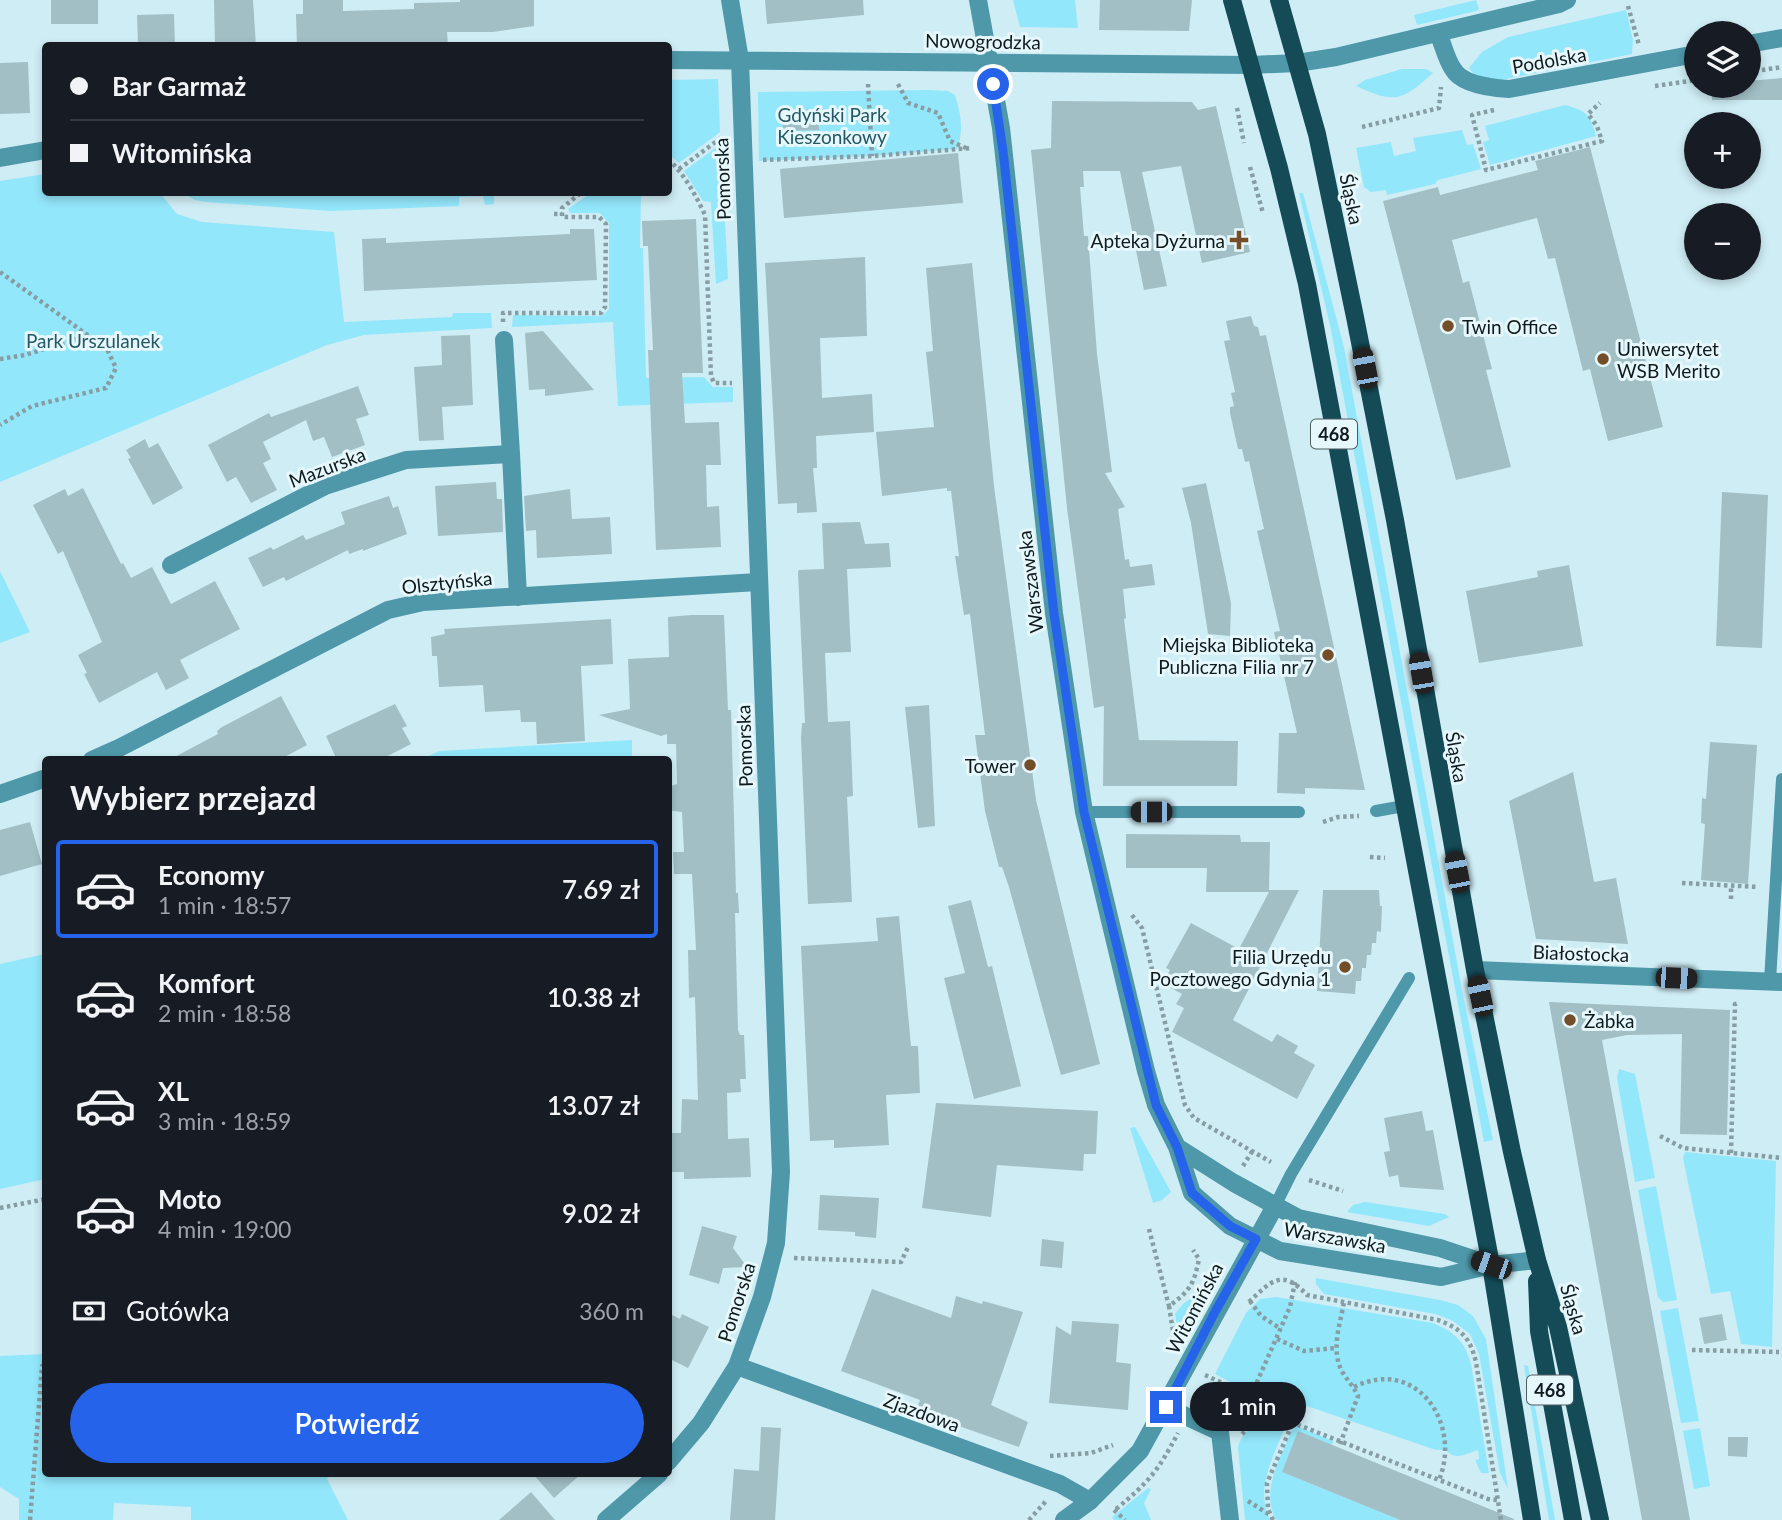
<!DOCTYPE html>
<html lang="pl">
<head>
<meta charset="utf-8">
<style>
	:root { --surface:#171b24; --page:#242831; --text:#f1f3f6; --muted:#9ea1a6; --line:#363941; --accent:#2563eb }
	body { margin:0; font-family:Lato,sans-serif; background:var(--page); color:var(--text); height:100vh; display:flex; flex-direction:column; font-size:26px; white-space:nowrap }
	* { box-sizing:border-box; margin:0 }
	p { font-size:23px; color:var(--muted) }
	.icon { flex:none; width:38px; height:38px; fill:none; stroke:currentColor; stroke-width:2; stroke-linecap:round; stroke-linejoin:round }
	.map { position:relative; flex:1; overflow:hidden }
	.details { position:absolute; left:42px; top:756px; width:630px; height:721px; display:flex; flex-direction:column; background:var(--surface); border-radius:7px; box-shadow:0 4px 10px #0003 }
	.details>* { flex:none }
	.top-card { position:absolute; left:42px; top:42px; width:630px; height:154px; border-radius:7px; box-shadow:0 4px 10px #0003; display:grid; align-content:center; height:154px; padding:0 28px; background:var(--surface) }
	.buttons { position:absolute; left:1684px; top:21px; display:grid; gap:14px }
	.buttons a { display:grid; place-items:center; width:77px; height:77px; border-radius:50%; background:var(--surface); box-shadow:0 4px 10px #0003; font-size:35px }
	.end { position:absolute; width:32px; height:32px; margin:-16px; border:9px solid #2563eb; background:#fff; box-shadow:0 0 0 4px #fff }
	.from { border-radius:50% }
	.bubble { position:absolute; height:49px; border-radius:24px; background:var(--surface); box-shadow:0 4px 10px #0003; font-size:23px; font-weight:600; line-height:49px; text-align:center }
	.car { position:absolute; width:21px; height:42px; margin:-21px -10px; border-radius:9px; box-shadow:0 0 5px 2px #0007; background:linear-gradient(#222 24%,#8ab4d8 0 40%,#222 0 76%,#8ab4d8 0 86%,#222 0) }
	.top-card b { display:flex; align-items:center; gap:24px; height:66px; font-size:26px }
	.top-card b+b { border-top:2px solid var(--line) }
	.top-card i { width:18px; height:18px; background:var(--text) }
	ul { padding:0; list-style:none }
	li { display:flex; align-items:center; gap:21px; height:98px; margin:0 14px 10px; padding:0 14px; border:4px solid transparent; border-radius:7px }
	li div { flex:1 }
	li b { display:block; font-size:26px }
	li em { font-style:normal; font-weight:600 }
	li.on { border-color:var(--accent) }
	li>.icon { width:63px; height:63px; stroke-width:1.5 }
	h2 { padding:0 28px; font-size:32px; line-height:84px }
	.pay { display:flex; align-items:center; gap:18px; height:77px; padding:0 28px; font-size:26px }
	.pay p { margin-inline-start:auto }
	.action { display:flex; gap:14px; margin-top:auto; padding:14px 28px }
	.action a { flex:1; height:80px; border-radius:42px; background:var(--accent); color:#fff; font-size:28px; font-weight:600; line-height:80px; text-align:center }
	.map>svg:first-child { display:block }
	.green { fill:#93e7fb }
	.building { fill:#a2bfc6 }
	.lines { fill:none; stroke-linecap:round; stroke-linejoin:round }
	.path { stroke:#869da3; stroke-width:4.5; stroke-dasharray:3.5 3.5; stroke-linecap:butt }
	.service { stroke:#4e98a9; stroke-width:12 }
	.minor { stroke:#4e98a9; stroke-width:18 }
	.tertiary { stroke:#4e98a9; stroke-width:18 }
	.primary { stroke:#144b57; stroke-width:18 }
	.route { stroke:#2563eb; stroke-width:9 }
	.poi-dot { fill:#734e29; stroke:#e6f8fc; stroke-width:2.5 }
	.labels { text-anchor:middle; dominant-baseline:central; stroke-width:6; stroke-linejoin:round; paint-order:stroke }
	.shield { fill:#e6f8fc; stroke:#505d60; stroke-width:2 }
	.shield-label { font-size:18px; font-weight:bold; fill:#0f1a1d }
	.street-label { font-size:19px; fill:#0f1a1d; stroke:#e6f8fc }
	.park-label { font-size:19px; fill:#255864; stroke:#e6f8fc }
	.poi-label { font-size:19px; fill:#0f1a1d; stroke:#e6f8fc; text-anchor:end }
</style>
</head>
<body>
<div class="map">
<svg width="1782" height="1520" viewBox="0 0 1782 1520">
	<rect width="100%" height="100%" fill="#cfedf5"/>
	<!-- green -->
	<path class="green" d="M1013,0H1075L1078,28L1020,27Z
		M1476,0L1479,9L1476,11L1417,25L1414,15Z
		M1626,10L1633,40L1632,54L1496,81L1476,77L1469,68L1482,52L1508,37Z
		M1402,69H1426L1433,73C1402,101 1395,104 1356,86L1365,80Z
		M718,79L720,132L679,163L669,154V80Z
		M928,90L948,91L955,95C961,113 964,131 957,149L872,156L759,161L758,92Z
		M1565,105C1587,111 1590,114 1596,136L1490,165L1483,142L1489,140L1485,126Z
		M1462,130L1467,145L1473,144L1481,169L1438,180L1435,184L1387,195L1386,190L1371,192L1364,187L1356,148L1391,142L1394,156L1416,151L1413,138Z
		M721,144L728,279L716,284L711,202L703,201L684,171Z
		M45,174L46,192L160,193L177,214L202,222L334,232L344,322L452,317L453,313H491L492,328L364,335L327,345L0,482V181Z
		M494,192V204L485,205L483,196L459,197V206L331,211L206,202L195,200L183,193Z
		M591,193H641L640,248H643L646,378L704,377L713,387H733V402L618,406L613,322L512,327L513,315L602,316L609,309V223L600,213H570L568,209Z
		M1299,193H1303L1344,347L1462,990L1493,1140L1484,1142L1330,325Z
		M0,571L30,632L0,643Z
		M632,740V759H423L439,751Z
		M45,954V1179L0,1189V964Z
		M1619,1069L1635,1074L1655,1178L1635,1182L1617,1078Z
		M1135,1127L1171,1192L1162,1200L1153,1203L1130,1128Z
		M1685,1152L1776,1161L1772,1347L1741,1344L1730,1291L1711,1294L1683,1158Z
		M1656,1186L1677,1300L1663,1302L1658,1297L1638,1190Z
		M1365,1202L1445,1214L1449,1217L1429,1226L1347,1212L1353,1205Z
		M1316,1278L1440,1300L1458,1305L1473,1316L1486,1339L1508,1489L1500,1473L1479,1354L1470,1334L1453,1321L1435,1314L1324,1294L1316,1284Z
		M1201,1291L1204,1293L1183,1343L1179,1337L1175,1314L1183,1304Z
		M1276,1297L1433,1323C1454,1332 1465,1341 1471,1364L1489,1473H1481L1475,1460L1479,1459L1478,1450C1465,1454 1455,1461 1446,1450H1436L1295,1402L1266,1401L1215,1374L1246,1313L1260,1299Z
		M1678,1308L1699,1421L1681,1423L1660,1311Z
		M45,1354L46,1474H332L327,1479L348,1520H191V1507L114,1503L113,1520H19V1499L0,1487V1356Z
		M1524,1365L1528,1366L1555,1520H1549Z
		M1210,1381L1217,1386L1223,1416L1219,1417L1199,1408V1402Z
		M1264,1420L1287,1423C1275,1453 1254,1488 1270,1520H1245L1238,1447C1242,1433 1252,1425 1264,1420Z
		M1297,1426L1333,1441L1332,1445L1299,1432L1282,1472L1400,1520H1276C1260,1491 1281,1457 1292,1430Z
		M1700,1428L1710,1486L1694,1489L1683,1431Z
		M1148,1488L1151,1489L1144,1503L1151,1520H1114L1112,1517Z"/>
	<!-- building -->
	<path class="building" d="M51,0H98V24H51Z
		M214,0H253L256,46H215Z
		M303,0H343V11L414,9V3L460,2V0H534V26L493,32H447L448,46H297L296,14H303Z
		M765,0H863L864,15L767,24Z
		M1100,0H1192L1189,31L1099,30Z
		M174,14L175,46H138L137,15Z
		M28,62L30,113L0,114V63Z
		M1782,78V100H1712L1711,87L1748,86V81Z
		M1052,101L1192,102L1198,110L1216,106L1250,252L1202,263L1181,166L1142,172L1167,286L1144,290L1120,171H1083L1084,187H1080L1084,236H1088L1097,354L1112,472L1105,473L1125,507L1118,509L1125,560L1129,559L1130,567L1152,564L1155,585L1123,589L1126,618L1124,619L1139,740L1238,741L1237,786H1103L1104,706L1094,708L1067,508L1031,150L1051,148Z
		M818,109L819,130L783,131L782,110Z
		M1590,147L1663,427L1608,441L1590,369L1583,371L1555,258L1548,259L1537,218L1452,240L1463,283L1469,281L1492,369L1486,370L1511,467L1456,480L1383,201L1438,187L1440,195L1538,170L1535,161Z
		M958,153L963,203L784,218L780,169Z
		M696,219L703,373H682L685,423L719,422L721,465H706L707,507L719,506L721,547L656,550L648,350H653L648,246H643L642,221Z
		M570,229H594L597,280L364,291L362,239L386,238V243L570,234Z
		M865,257L867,336L820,338L822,398L872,394L874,432L816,436L817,468H813L817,512L797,513V503L778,504L765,263Z
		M972,263L994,486L1036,800L1100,1064L1061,1075L1009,887L1002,867H999L985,811L975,735H985L970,614L964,615L955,556H959L951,491H947V488L882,496L876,432L934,427L926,352L933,351L926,268Z
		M1251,316L1254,326L1258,327L1260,336L1266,335L1365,790L1305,788V794L1277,793L1279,733H1297L1274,632L1280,631L1257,531L1264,529L1249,461L1245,462L1242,449H1238L1230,413V407L1234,406L1231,393L1235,392L1224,341L1230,340L1226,321Z
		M543,331L594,390L545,396V389L529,390L525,333Z
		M470,335L473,405L442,407L444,440L419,441L414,367L442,365L441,336Z
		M358,386L369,415L356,419L365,445L332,457L324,437L313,441L306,420L263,442L271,459L263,463L277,490L251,503L236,477L227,482L208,445L269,413L271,417Z
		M145,439L149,448L158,443L183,488L153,505L128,459L131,458L126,450Z
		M496,482L497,499H502L503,532L438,536L435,486Z
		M1206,483L1231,603L1230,636L1208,634L1191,523L1182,488Z
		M83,488L121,564L123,563L131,578L152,567L171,604L215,581L240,629L180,660L189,678L166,690L157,672L99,703L84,674L87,673L78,655L102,642L63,551L58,554L33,505L65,489L68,496Z
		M570,489L572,519L610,517L612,554L537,558L536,530L526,531L524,496Z
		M1722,492L1768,495L1762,648L1716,646Z
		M389,496L393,508L398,506L407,534L363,551V549L349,554L348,550L286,581L284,577L263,587L248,558L271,547L273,550L303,535L306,540L345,524L341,512Z
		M860,522L865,544L889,543L891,567L847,569L851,652L825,653L828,722L850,721L853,796L847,797L852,902L808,904L801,738L802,723H805L798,572L799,570L824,569L822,523Z
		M1569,565L1583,646L1479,663L1466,591L1538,577L1537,571Z
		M691,615H724L728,710H731L736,893H738L739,913H735L738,1030L740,1035H744L746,1079H740L741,1092L727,1093L728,1139L749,1138L751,1177L684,1179V1172H668V1133H681L682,1099L698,1100L695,997L689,998L688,950H696L692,874H674L673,852H684L682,812L668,810V787L677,784L676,744H667V734L661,736L599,715L630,709L628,659L669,657L668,617Z
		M611,619L613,664L581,666L585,741L537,744L536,722H521L520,710L485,712L483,685L439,687L437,656H432L431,637L445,634L444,629Z
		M281,696L307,745L279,760H169L218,734L217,731L222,727Z
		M395,704L407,726L402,728L411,744L380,760H337L326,736Z
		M929,705L935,826L918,828L905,707Z
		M1710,742L1757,745L1748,884L1701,880L1705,824L1701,823L1702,798L1706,799Z
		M1573,772L1594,882L1616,878L1628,944L1536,939L1509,801Z
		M30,822L42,864L0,876V830Z
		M1126,834L1240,835L1241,842H1270L1269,890H1299L1233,1020L1272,1042L1277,1034L1298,1046L1294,1053L1315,1065L1297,1099L1172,1032L1184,1008L1176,1004L1182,994L1162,983L1170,970L1166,968L1191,923L1239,949L1269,892H1206L1207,868H1126Z
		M1323,890H1379L1380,906H1382L1381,932L1377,931L1376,943H1372L1371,955H1367L1366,968H1362L1361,981H1356L1355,994L1317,991Z
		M971,900L988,967L992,966L1021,1086L974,1099L944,978L965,973L948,906Z
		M899,916L911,1046H918L920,1093L886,1095L889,1145L834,1148V1140L810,1141L801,946L878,941L876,918Z
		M1549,1002L1730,1010L1727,1135L1680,1134L1682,1034L1627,1035L1602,1040L1690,1520H1642Z
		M936,1103L1098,1111L1096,1154H1084L1083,1171L997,1165L991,1217L922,1208Z
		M1422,1111L1426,1131L1433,1130L1444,1190L1400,1187L1398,1175L1389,1177L1384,1152L1390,1151L1384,1118Z
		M820,1195L879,1198L876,1238L855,1236V1232L818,1230Z
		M702,1226L737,1236L733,1248L747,1267L723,1268L719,1284L689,1275Z
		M1042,1239L1064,1242L1062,1268L1040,1266Z
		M872,1289L951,1318L956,1296L982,1304L983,1301L1023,1312L991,1405L1028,1422L1019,1447L916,1411L920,1400L841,1371Z
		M668,1313L680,1319L682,1314L709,1327L688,1368L668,1358Z
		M1722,1314L1727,1340L1704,1344L1699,1318Z
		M1072,1321L1119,1324L1116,1362L1131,1364L1128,1410L1049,1403L1056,1326L1071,1335Z
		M761,1427L781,1428L775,1520H730L734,1469L759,1471Z
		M1298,1431L1514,1519V1520H1400L1282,1472Z
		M1728,1437H1748L1747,1457L1728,1456Z
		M533,1474H581L554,1498Z
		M531,1492L555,1520H499Z"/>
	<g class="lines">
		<!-- path -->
		<path class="path" d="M1628,6L1639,45
			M1748,72L1782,67
			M868,84L872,156
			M898,84L908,103L938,113L950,141L966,148
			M1655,86L1696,80
			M1237,108L1244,143
			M1494,110L1472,115L1486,170L1602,141L1597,126L1588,114L1600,103
			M1362,127L1439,108L1441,87
			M668,159C685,175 695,194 705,215L711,376L714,383H732
			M763,160L872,156L972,148
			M1250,167L1263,213
			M679,169L721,138
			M554,214H562
			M0,272L107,349L116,368L106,388L32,406L0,425
			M503,322V313H601L605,307L606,224L599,217H562V208L582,192
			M0,359L25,355L88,335
			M1323,822L1338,817L1359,816
			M1370,857L1385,858
			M1682,883L1758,887
			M1731,899V886
			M1132,915L1142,928L1185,1105L1194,1118L1271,1162
			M1660,1136L1683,1148L1782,1158
			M1731,1153L1735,1004H1739
			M1243,1166L1253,1150
			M1309,1180L1343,1191
			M0,1208L46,1199
			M1149,1229L1169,1306
			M794,1258L901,1262L909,1245
			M1250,1301L1261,1316L1281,1329
			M1249,1302C1271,1281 1282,1268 1307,1295L1438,1320C1462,1329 1470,1338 1476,1362L1501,1520
			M1277,1339L1304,1351L1336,1348
			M1175,1344L1169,1306C1190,1291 1194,1284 1199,1259L1193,1250
			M1692,1350L1779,1352
			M1205,1375L1263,1402L1257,1382L1290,1307L1295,1282
			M1221,1385L1227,1414
			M1354,1387C1417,1356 1462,1424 1439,1480
			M1263,1402L1261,1410L1264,1417
			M1242,1434L1260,1418L1278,1417L1488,1499L1498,1500
			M1340,1444L1358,1396C1354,1387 1348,1381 1343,1373C1330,1351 1340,1325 1344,1302
			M1050,1456L1091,1453L1113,1445
			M1248,1501L1270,1515
			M1116,1509C1149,1482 1158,1471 1178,1433
			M1114,1510L1125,1520
			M30,1520L42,1366L46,1365
			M1029,1520L1047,1500
			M1273,1520L1268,1509L1267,1483L1296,1415"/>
		<!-- service -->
		<path class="service" d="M1376,811L1404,806
			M1084,812H1299
			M1770,981L1782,779
			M1275,1206L1291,1174L1409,978"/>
		<!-- minor -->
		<path class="minor" d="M1438,33C1443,44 1446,59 1453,69C1462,85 1492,88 1509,89L1696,54
			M1748,44L1782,38
			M668,60L1251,65L1297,63L1336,57L1559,4L1567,0
			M0,158L46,150
			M504,340L511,454
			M171,565L325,486L406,460L511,454L518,597
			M92,760L119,748L388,610L423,602L758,582
			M0,794L46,778
			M1475,970L1782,982
			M737,1366L1060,1484L1090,1501
			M1166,1407L1220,1432L1230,1520
			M668,1462L701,1423L737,1366L762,1297L776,1243L781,1172L740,60L730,0
			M606,1520L659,1474"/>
		<!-- tertiary -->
		<path class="tertiary" d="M978,0L1001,128L1054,613L1084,812L1146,1071L1156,1105L1177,1147L1192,1193L1230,1226L1280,1251L1441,1277L1491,1265L1537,1260
			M1177,1147L1234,1183L1298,1218L1440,1248L1491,1265
			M1064,1520L1090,1501L1140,1451L1275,1206"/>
		<!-- primary -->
		<path class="primary" d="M1232,0L1279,168L1307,284L1491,1265L1532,1520
			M1279,0L1317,134L1355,317L1395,520L1475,970L1512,1152L1537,1260L1558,1327L1600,1520
			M1537,1281L1539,1331L1573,1520"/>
	</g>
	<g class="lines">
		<!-- route -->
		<path class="route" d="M993,84L1003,151L1054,614L1084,812L1156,1105L1177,1147L1192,1193L1230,1226L1256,1239L1215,1312L1166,1407"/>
	</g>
	<!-- markers -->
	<g class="poi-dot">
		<path d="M1235.5 229.5h7v7h7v7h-7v7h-7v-7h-7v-7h7z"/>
		<circle cx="1448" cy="326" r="7"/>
		<circle cx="1603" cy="359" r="7"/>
		<circle cx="1328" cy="655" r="7"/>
		<circle cx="1030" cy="765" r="7"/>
		<circle cx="1345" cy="967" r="7"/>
		<circle cx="1570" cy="1020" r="7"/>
	</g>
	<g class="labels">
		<!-- shield labels -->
		<g class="shield">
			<rect x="1311" y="419.5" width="46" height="29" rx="5"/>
			<rect x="1527" y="1375.5" width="46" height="29" rx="5"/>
		</g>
		<g class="shield-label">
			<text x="1334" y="434">468</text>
			<text x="1550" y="1390">468</text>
		</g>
		<!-- street labels -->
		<g class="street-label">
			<text transform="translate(983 41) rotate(1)">Nowogrodzka</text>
			<text transform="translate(1549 60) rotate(-10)">Podolska</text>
			<text transform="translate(722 179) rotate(-92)">Pomorska</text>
			<text transform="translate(1352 199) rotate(78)">Śląska</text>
			<text transform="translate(327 467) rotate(-21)">Mazurska</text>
			<text transform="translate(447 582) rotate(-6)">Olsztyńska</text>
			<text transform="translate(1030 582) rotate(-97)">Warszawska</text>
			<text transform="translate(744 746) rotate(-92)">Pomorska</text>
			<text transform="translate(1457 757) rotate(80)">Śląska</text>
			<text transform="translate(1581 953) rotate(2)">Białostocka</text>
			<text transform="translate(1335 1237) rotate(10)">Warszawska</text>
			<text transform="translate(736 1302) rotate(-72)">Pomorska</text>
			<text transform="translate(1194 1308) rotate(-62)">Witomińska</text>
			<text transform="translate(1574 1309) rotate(74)">Śląska</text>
			<text transform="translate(922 1412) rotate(20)">Zjazdowa</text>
		</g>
		<!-- park labels -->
		<g class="park-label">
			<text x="832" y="114">Gdyński Park<tspan x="832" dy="22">Kieszonkowy</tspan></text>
			<text x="93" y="340">Park Urszulanek</text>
		</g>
		<!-- poi labels -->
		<g class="poi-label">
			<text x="1225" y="240">Apteka Dyżurna</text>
			<text x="1462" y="326" text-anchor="start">Twin Office</text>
			<text x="1617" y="348" text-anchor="start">Uniwersytet<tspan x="1617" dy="22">WSB Merito</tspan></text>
			<text x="1314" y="644">Miejska Biblioteka<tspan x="1314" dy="22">Publiczna Filia nr 7</tspan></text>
			<text x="1016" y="765">Tower</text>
			<text x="1331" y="956">Filia Urzędu<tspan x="1331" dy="22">Pocztowego Gdynia 1</tspan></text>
			<text x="1584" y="1020" text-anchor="start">Żabka</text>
		</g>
	</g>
</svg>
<div class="buttons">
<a><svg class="icon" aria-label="layers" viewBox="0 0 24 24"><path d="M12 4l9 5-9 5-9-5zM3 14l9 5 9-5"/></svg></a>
<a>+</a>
<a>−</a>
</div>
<i class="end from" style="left:993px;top:84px"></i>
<i class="end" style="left:1166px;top:1407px"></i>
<div class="bubble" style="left:1190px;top:1382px;width:116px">1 min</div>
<i class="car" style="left:1365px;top:368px;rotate:349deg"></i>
<i class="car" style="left:1421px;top:673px;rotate:350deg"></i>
<i class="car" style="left:1151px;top:812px;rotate:270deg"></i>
<i class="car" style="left:1457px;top:872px;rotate:349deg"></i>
<i class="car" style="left:1676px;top:978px;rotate:92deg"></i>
<i class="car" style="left:1480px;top:996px;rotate:348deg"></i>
<i class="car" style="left:1491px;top:1265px;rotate:289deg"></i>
<div class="top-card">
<b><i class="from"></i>Bar Garmaż</b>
<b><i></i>Witomińska</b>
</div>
<section class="details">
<h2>Wybierz przejazd</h2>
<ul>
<li class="on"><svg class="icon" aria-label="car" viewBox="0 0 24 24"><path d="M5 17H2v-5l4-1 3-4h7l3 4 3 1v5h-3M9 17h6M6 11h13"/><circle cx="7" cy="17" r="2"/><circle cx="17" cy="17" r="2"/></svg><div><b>Economy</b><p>1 min · 18:57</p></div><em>7.69 zł</em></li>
<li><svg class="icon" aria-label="car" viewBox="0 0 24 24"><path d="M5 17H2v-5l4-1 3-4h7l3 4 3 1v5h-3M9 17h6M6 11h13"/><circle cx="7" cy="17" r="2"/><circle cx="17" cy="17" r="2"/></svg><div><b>Komfort</b><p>2 min · 18:58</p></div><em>10.38 zł</em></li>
<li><svg class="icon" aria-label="car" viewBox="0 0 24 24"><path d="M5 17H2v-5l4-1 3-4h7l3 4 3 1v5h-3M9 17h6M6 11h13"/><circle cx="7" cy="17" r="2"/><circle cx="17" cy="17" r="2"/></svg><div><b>XL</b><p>3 min · 18:59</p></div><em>13.07 zł</em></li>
<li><svg class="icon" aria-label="car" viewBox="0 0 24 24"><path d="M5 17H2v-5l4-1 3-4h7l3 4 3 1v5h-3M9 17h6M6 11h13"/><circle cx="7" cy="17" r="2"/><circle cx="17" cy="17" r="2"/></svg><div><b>Moto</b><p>4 min · 19:00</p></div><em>9.02 zł</em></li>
</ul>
<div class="pay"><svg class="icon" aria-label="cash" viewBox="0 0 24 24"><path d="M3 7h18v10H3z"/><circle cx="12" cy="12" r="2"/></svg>Gotówka<p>360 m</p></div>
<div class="action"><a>Potwierdź</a></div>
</section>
</div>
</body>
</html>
